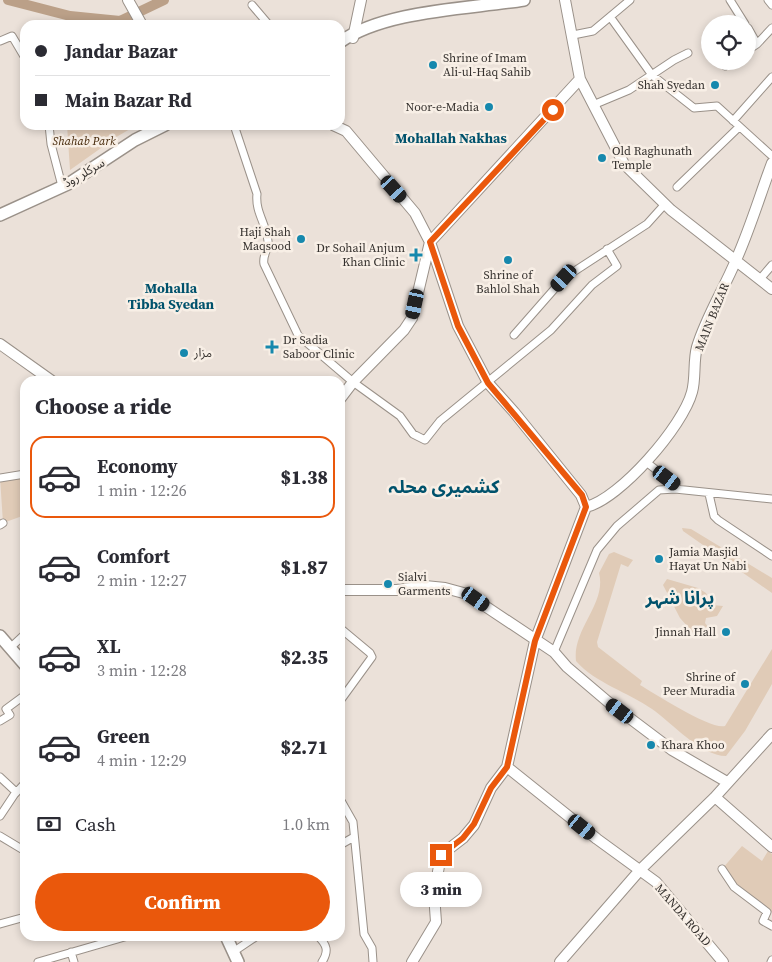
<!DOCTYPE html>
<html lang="en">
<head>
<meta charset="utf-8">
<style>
	:root { --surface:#fff; --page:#f2f2f3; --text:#2b2b33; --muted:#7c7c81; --line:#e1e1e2; --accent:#ea580c }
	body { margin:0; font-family:"Source Serif 4","Noto Sans Arabic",serif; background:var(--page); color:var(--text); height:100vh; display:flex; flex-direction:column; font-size:19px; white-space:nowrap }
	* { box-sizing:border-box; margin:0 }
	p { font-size:16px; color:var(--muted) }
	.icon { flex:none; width:28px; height:28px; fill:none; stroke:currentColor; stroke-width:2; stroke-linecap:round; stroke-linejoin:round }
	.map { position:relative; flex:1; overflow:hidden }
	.sheet { position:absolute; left:20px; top:376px; width:325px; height:565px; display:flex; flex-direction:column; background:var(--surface); border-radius:15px; box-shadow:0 2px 8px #0003 }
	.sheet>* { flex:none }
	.banner { position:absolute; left:20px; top:20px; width:325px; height:110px; border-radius:15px; box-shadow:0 2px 8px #0003; display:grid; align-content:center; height:110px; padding:0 15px; background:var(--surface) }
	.buttons { position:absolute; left:701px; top:15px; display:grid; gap:10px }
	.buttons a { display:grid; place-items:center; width:55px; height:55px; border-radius:50%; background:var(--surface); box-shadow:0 2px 8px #0003; font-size:25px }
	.end { position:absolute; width:22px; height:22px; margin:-11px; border:6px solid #ea580c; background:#fff; box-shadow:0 0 0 2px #fff }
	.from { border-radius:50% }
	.bubble { position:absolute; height:35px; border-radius:18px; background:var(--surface); box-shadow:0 2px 8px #0003; font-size:16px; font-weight:800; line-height:35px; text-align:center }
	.car { position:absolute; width:15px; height:30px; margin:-15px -8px; border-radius:6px; box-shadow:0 0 4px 1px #0007; background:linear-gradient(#222 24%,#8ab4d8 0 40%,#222 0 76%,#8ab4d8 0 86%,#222 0) }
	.banner b { display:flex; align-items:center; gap:18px; height:48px; font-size:19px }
	.banner b+b { border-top:1px solid var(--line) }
	.banner i { width:12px; height:12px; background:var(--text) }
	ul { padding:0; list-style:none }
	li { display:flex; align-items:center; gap:15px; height:82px; margin:0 10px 8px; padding:0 5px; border:2px solid transparent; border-radius:15px }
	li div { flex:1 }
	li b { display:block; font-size:19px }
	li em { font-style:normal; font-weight:800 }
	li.active { border-color:var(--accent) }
	li>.icon { width:45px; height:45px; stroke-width:1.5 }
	h2 { padding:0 15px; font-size:22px; line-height:60px }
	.pay { display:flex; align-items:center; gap:12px; height:55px; padding:0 15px; font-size:19px }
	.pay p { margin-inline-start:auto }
	.action { display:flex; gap:10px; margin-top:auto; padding:10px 15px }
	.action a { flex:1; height:58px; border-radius:30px; background:var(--accent); color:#fff; font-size:20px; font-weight:800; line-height:58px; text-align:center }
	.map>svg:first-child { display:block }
	.green { fill:#e0cbb7 }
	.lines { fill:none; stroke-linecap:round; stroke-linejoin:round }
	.river { stroke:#bba088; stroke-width:10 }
	.street-casing { stroke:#9a9189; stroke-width:9 }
	.secondary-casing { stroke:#9a9189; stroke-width:12 }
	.primary-casing { stroke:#9a9189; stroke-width:14 }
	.street { stroke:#fff; stroke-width:7 }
	.secondary { stroke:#fff; stroke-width:10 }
	.primary { stroke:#fff; stroke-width:11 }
	.route { stroke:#ea580c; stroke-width:6 }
	.poi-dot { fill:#1688ad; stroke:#f8efe6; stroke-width:2 }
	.labels { text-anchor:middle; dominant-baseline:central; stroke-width:5; stroke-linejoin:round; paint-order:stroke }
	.poi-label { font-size:12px; fill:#34302d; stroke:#f8efe6; text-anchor:start }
	.park-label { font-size:12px; font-style:italic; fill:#442708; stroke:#f8efe6 }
	.street-label { font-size:12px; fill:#34302d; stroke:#f8efe6 }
	.neighbourhood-label { font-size:14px; font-weight:bold; fill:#00526c; stroke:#f8efe6 }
	.district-label { font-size:18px; font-weight:bold; fill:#00526c; stroke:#f8efe6 }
</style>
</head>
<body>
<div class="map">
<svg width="772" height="962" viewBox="0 0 772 962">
	<rect width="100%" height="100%" fill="#ebe1d9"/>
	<!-- green -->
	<path class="green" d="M67,125H137L118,136L70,170Z
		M25,473V515L3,523L0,477Z
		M682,528L691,529L772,578V593L683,531Z
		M614,552L633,560L628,567L621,564L597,642L598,647L642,681L640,685C655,694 711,730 725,726L772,649V684L745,731L726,756C701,756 672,723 652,709C628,692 595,683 576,661C572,629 607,603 599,573L609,554Z
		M667,579L698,588L706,593L712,605L723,606L717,616L706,618L705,623L709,628L706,632L695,635L680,618L663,585Z
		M742,846L762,861L768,851L772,854V912H767L734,887L722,869Z"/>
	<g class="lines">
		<!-- river -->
		<path class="river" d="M8,0L70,16L120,21L164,0"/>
		<defs>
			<path id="street" d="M730,0L745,24
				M768,0L772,5
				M252,5L269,25
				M611,18L652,75L694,108L717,106L772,156
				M748,28L757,44
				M573,35L593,31L630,0
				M0,41L12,36L25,58
				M748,50L757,44L772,28
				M725,66L732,61
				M593,105L629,90L674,60L688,53
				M733,121L772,77
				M49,125L51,144L62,186
				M234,125L257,194C255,212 266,223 268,241C269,249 262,255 264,264L298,335L353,382L400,416L413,434L425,440L440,421L551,330L592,285L617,266L607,249
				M677,187L739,127
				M760,279L772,265
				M514,335L564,278L647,224L665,204
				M646,462L676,485L675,489
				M0,478L25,474
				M709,494L714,516L718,520L772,556
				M0,525L3,523
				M340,628L370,653L372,657L340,701
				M10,648L25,634
				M554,652L597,550L617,526L659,490L675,489L772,499
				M0,721L10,715L6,709L25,695
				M0,777L16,792
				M340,799L353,822L364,934L372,948L373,962
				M0,816L14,795L25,783
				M0,836L25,851
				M340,845L354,837
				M722,869L734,887L767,912L763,921L772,926
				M0,924L25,917
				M318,936C327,945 329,951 322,962
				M71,952L74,962
				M233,952L257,936
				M38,962L128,936
				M771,962L772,960"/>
			<path id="secondary" d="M128,0L142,25
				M565,0L580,79L624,164L671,210L772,289
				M353,38L361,0
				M333,125L346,131L415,213L430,242L458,326L488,383L514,412L581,495L586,507
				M0,344L52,381
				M340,399L353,382L404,330L412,318L430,242L580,79
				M586,507C620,499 683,426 692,392C696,378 693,361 697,347C706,317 724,289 736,260C750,229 760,195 772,163
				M340,590H397L425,586L445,588L467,594L554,652L567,667L607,701L672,750L727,782
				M507,767L597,839L656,882L723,962
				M715,797L772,847
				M412,962L436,922L434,894L441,855L463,838L474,825L491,788L507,767L535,641L586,507
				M560,962L640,870L715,797L772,734"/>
			<path id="primary" d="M340,42C385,10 469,9 524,0
				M0,215L68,184L135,140L165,125
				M0,636L25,665
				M226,936L238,962"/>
		</defs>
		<!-- street casing -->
		<use href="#street" class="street-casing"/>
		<!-- secondary casing -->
		<use href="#secondary" class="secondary-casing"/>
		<!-- primary casing -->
		<use href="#primary" class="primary-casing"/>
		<!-- street -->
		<use href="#street" class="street"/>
		<!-- secondary -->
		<use href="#secondary" class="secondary"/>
		<!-- primary -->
		<use href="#primary" class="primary"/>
	</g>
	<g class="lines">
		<!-- route -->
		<path class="route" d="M441,855L463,838L474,824L491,788L507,767L535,641L586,507L582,495L488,383L458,326L430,242L553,110"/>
	</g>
	<!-- markers -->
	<g class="poi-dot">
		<circle cx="433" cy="65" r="5"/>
		<circle cx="715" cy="85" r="5"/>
		<circle cx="489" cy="107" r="5"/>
		<circle cx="602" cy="158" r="5"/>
		<circle cx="301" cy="239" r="5"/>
		<path d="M413.5 247.5h5v5h5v5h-5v5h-5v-5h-5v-5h5z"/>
		<circle cx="508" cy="260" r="5"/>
		<path d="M269.5 339.5h5v5h5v5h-5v5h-5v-5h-5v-5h5z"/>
		<circle cx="184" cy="353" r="5"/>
		<circle cx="659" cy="559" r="5"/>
		<circle cx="388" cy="584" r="5"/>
		<circle cx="726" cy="632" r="5"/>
		<circle cx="745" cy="684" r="5"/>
		<circle cx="651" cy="745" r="5"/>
	</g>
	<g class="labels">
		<!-- poi labels -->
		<g class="poi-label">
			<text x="443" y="58">Shrine of Imam<tspan x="443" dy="14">Ali-ul-Haq Sahib</tspan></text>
			<text x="705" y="85" text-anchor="end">Shah Syedan</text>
			<text x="479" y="107" text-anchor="end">Noor-e-Madia</text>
			<text x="612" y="151">Old Raghunath<tspan x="612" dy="14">Temple</tspan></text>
			<text x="291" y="232" text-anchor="end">Haji Shah<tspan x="291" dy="14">Maqsood</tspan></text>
			<text x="405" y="248" text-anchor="end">Dr Sohail Anjum<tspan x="405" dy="14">Khan Clinic</tspan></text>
			<text x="508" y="275" text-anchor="middle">Shrine of<tspan x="508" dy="14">Bahlol Shah</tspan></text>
			<text x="283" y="340">Dr Sadia<tspan x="283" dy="14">Saboor Clinic</tspan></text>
			<text x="194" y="353">مزار</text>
			<text x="669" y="552">Jamia Masjid<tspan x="669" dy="14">Hayat Un Nabi</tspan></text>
			<text x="398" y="577">Sialvi<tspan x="398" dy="14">Garments</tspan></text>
			<text x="716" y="632" text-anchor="end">Jinnah Hall</text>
			<text x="735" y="677" text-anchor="end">Shrine of<tspan x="735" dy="14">Peer Muradia</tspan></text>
			<text x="661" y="745">Khara Khoo</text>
		</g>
		<!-- park labels -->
		<g class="park-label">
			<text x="84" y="141">Shahab Park</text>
		</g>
		<!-- street labels -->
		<g class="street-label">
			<text transform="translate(84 173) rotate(-30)">سرکلر روڈ</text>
			<text transform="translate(712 317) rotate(-68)">MAIN BAZAR</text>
			<text transform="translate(683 915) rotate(49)">MANDA ROAD</text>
		</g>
		<!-- neighbourhood labels -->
		<g class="neighbourhood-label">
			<text x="451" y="138">Mohallah Nakhas</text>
			<text x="171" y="288">Mohalla<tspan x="171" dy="16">Tibba Syedan</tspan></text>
		</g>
		<!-- district labels -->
		<g class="district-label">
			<text x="444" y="486">کشمیری محلہ</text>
			<text x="680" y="597">پرانا شہر</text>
		</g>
	</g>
</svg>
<div class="buttons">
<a><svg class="icon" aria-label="locate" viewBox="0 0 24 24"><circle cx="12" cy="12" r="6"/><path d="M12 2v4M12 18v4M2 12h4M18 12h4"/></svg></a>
</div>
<i class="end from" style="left:553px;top:110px"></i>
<i class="end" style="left:441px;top:855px"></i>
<div class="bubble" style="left:400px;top:872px;width:82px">3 min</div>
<i class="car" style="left:394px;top:189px;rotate:138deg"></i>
<i class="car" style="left:564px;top:278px;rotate:222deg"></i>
<i class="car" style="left:415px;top:304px;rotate:192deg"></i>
<i class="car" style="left:667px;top:478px;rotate:127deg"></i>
<i class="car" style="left:476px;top:599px;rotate:125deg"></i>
<i class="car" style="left:620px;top:711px;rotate:307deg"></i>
<i class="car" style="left:582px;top:827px;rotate:129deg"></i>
<div class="banner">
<b><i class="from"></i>Jandar Bazar</b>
<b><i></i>Main Bazar Rd</b>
</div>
<section class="sheet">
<h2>Choose a ride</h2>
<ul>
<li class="active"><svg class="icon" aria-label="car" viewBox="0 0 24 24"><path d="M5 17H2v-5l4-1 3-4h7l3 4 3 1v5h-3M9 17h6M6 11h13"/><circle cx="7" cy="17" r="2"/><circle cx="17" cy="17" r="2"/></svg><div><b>Economy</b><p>1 min · 12:26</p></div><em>$1.38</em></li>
<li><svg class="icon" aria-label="car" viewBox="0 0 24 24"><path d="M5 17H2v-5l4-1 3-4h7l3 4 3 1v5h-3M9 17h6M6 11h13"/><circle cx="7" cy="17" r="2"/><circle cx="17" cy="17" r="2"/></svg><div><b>Comfort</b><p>2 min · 12:27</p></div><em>$1.87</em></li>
<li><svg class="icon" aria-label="car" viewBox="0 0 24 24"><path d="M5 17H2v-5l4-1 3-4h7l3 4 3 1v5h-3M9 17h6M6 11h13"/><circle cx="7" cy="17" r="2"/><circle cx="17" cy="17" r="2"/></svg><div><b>XL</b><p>3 min · 12:28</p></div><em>$2.35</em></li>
<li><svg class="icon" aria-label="car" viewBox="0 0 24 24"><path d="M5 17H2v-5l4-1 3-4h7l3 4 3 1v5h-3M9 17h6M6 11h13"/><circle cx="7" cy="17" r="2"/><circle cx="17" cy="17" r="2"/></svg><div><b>Green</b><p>4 min · 12:29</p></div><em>$2.71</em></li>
</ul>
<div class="pay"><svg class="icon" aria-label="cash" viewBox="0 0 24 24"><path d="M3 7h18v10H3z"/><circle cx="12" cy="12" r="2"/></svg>Cash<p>1.0 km</p></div>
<div class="action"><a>Confirm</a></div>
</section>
</div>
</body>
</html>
